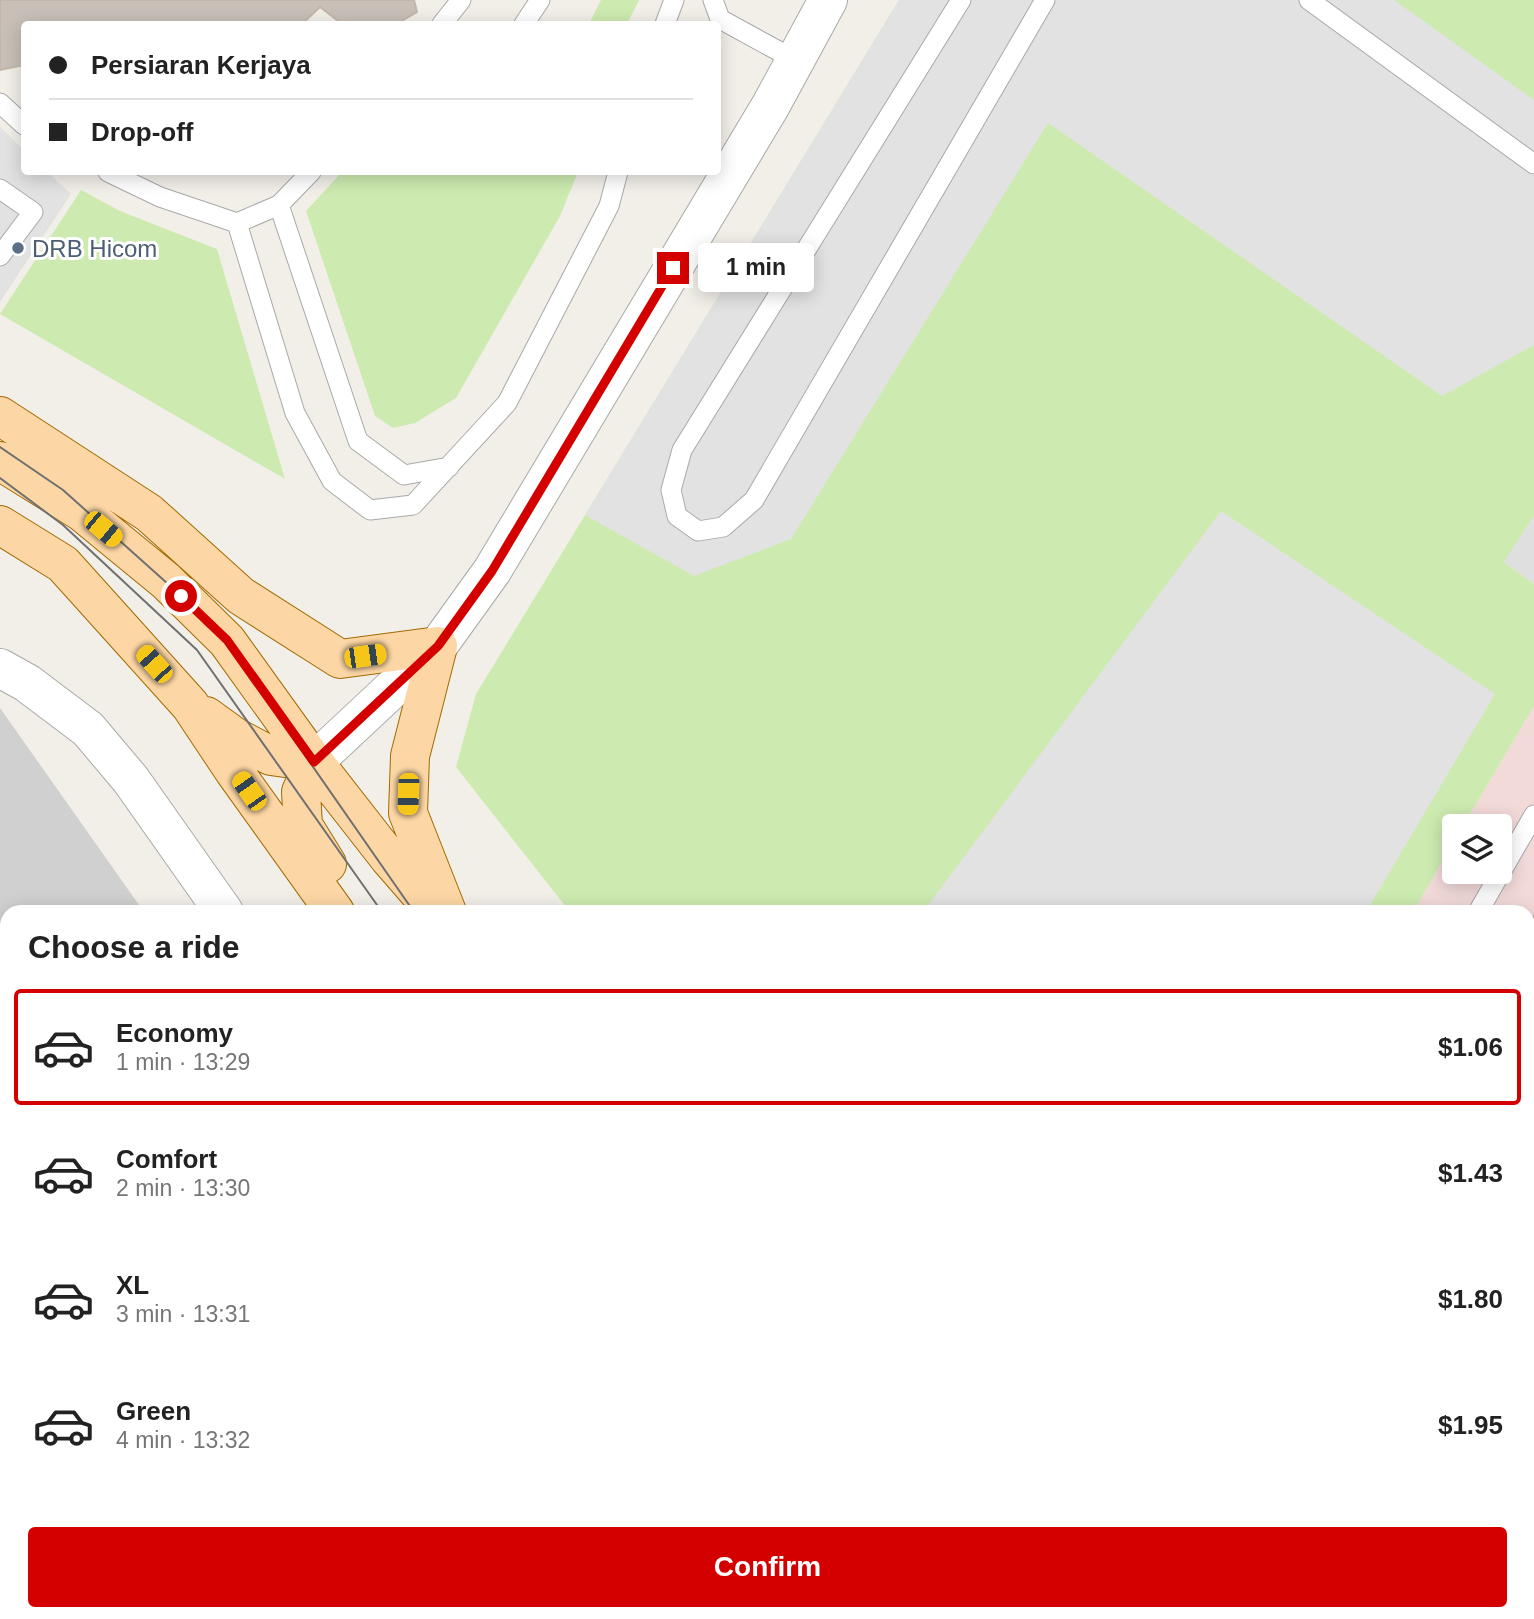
<!DOCTYPE html>
<html lang="en">
<head>
<meta charset="utf-8">
<style>
	:root { --surface:#fff; --page:#f2f2f2; --text:#222; --muted:#767676; --line:#e0e0e0; --accent:#d40000 }
	body { margin:0; font-family:Arial,sans-serif; background:var(--page); color:var(--text); height:100vh; display:flex; flex-direction:column; font-size:26px; white-space:nowrap }
	* { box-sizing:border-box; margin:0 }
	p { font-size:23px; color:var(--muted) }
	.icon { flex:none; width:38px; height:38px; fill:none; stroke:currentColor; stroke-width:2; stroke-linecap:round; stroke-linejoin:round }
	.map { position:relative; flex:1; overflow:hidden }
	.sheet { position:absolute; left:0px; top:905px; width:1535px; height:716px; display:flex; flex-direction:column; background:var(--surface); border-radius:21px 21px 0 0; box-shadow:0 4px 18px #0003 }
	.sheet>* { flex:none }
	.banner { position:absolute; left:21px; top:21px; width:700px; height:154px; border-radius:7px; box-shadow:0 4px 18px #0003; display:grid; align-content:center; height:154px; padding:0 28px; background:var(--surface) }
	.buttons { position:absolute; left:1442px; top:814px; display:grid; gap:14px }
	.buttons a { display:grid; place-items:center; width:70px; height:70px; border-radius:7px; background:var(--surface); box-shadow:0 4px 18px #0003; font-size:35px }
	.end { position:absolute; width:32px; height:32px; margin:-16px; border:9px solid #d40000; background:#fff; box-shadow:0 0 0 4px #fff }
	.from { border-radius:50% }
	.bubble { position:absolute; height:49px; border-radius:7px; background:var(--surface); box-shadow:0 4px 18px #0003; font-size:23px; font-weight:800; line-height:49px; text-align:center }
	.car { position:absolute; width:21px; height:42px; margin:-21px -10px; border-radius:9px; box-shadow:0 0 5px 2px #0007; background:linear-gradient(#f5c518 24%,#345 0 40%,#f5c518 0 76%,#345 0 86%,#f5c518 0) }
	.banner b { display:flex; align-items:center; gap:24px; height:66px; font-size:26px }
	.banner b+b { border-top:2px solid var(--line) }
	.banner i { width:18px; height:18px; background:var(--text) }
	ul { padding:0; list-style:none }
	li { display:flex; align-items:center; gap:21px; height:116px; margin:0 14px 10px; padding:0 14px; border:4px solid transparent; border-radius:7px }
	li div { flex:1 }
	li b { display:block; font-size:26px }
	li em { font-style:normal; font-weight:800 }
	li.current { border-color:var(--accent) }
	li>.icon { width:63px; height:63px; stroke-width:1.5 }
	h2 { padding:0 28px; font-size:32px; line-height:84px }
	.action { display:flex; gap:14px; margin-top:auto; padding:14px 28px }
	.action a { flex:1; height:80px; border-radius:7px; background:var(--accent); color:#fff; font-size:28px; font-weight:800; line-height:80px; text-align:center }
	.map>svg:first-child { display:block }
	.residential { fill:#e0dfdf }
	.commercial { fill:#f2dad9 }
	.religious { fill:#d0d0d0 }
	.grass { fill:#cdebb0 }
	.park { fill:#c8facc }
	.parking { fill:#e2e2e2 }
	.building { fill:#c7bfb8; stroke:#c4b6ab; stroke-width:2 }
	.lines { fill:none; stroke-linecap:round; stroke-linejoin:round }
	.service-casing { stroke:#a9a9a9; stroke-width:21 }
	.minor-casing { stroke:#a9a9a9; stroke-width:40 }
	.tertiary-casing { stroke:#a9a9a9; stroke-width:40 }
	.primary-casing { stroke:#a06b00; stroke-width:40 }
	.service { stroke:#fff; stroke-width:19 }
	.minor { stroke:#fff; stroke-width:38 }
	.tertiary { stroke:#fff; stroke-width:38 }
	.primary { stroke:#fcd6a4; stroke-width:38 }
	.tram { stroke:#707070; stroke-width:2 }
	.route { stroke:#d40000; stroke-width:9 }
	.service-dot { fill:#5c6f8a; stroke:#fff; stroke-width:2.5 }
	.labels { text-anchor:middle; dominant-baseline:central; stroke-width:6; stroke-linejoin:round; paint-order:stroke }
	.service-label { font-size:24px; fill:#4e5e75; stroke:#fff; text-anchor:start }
</style>
</head>
<body>
<div class="map">
<svg width="1534" height="1619" viewBox="0 0 1534 1619">
	<rect width="100%" height="100%" fill="#f2efe9"/>
	<!-- residential -->
	<path class="residential" d="M1534,516V584L1504,562Z"/>
	<!-- commercial -->
	<path class="commercial" d="M1534,706V1522L1528,1520V912H1413L1454,841V872H1500V826H1463Z
		M594,1614H870L883,1619H591Z"/>
	<!-- religious -->
	<path class="religious" d="M0,708L144,912H7V1481L0,1476Z"/>
	<!-- grass -->
	<path class="grass" d="M601,0H639L627,24H589Z
		M899,0H1534V516L1504,562L1534,584V706L1463,826H1454V841L1413,912H570L456,767L476,694Z
		M342,172H578L560,216L456,398L415,423L393,428L375,416L306,211Z
		M81,190L120,211L217,249L285,479L0,314Z"/>
	<!-- park -->
	<path class="park" d="M284,1614H412L409,1619H280Z"/>
	<!-- parking -->
	<path class="parking" d="M899,0H1394L1534,100V345L1442,396L1048,123L791,539L694,576L585,515Z
		M0,127L24,150V172H47L71,194L0,302Z
		M1221,511L1495,694L1366,912H923Z
		M1528,1357L1534,1361V1511L1528,1508Z"/>
	<!-- building -->
	<path class="building" d="M0,0H414L417,12L396,24H342L320,7L302,24H24V65L0,70Z
		M1534,916V1317L1528,1313V926Z
		M7,954V1257L0,1235V956Z
		M686,1614H745L755,1619H683Z"/>
	<g class="lines">
		<defs>
			<path id="service" d="M713,0L720,19L795,60
				M961,0L682,450L671,490L677,516L698,531L723,527L754,500L1045,0
				M1309,0L1534,164
				M442,24L461,0
				M524,24L540,0
				M665,24L674,0
				M0,103L24,125
				M108,172L160,197L237,223L279,205L311,172
				M0,189L33,212L0,256
				M279,205L358,441L404,475L449,467
				M237,223L295,413L332,481L370,510L413,505L507,403L609,206L618,172
				M1478,912L1534,815
				M1528,1337L1534,1341
				M1528,1461L1534,1464
				M808,1614L817,1619
				M643,1619L646,1614"/>
			<path id="minor" d="M0,668L27,683L88,729L131,780L224,912
				M314,762L438,646L492,571L771,105L828,0
				M0,1533L7,1536
				M146,1614L156,1619
				M1009,1614L1019,1619"/>
			<path id="tertiary" d="M457,1619L459,1614
				M524,1619L527,1614"/>
			<path id="primary" d="M0,416L149,513L241,596L340,659L438,646L410,756L408,813L447,912
				M0,461L82,512L166,581L227,641L314,762L389,858L436,912
				M0,525L63,564L190,705L234,771L335,912
				M206,716L235,737L271,756L314,762
				M314,762L301,792L303,825L327,864
				M1321,1614L1334,1619
				M1476,1614L1490,1619"/>
		</defs>
		<!-- service casing -->
		<use href="#service" class="service-casing"/>
		<!-- minor casing -->
		<use href="#minor" class="minor-casing"/>
		<!-- tertiary casing -->
		<use href="#tertiary" class="tertiary-casing"/>
		<!-- primary casing -->
		<use href="#primary" class="primary-casing"/>
		<!-- service -->
		<use href="#service" class="service"/>
		<!-- minor -->
		<use href="#minor" class="minor"/>
		<!-- tertiary -->
		<use href="#tertiary" class="tertiary"/>
		<!-- primary -->
		<use href="#primary" class="primary"/>
		<!-- tram -->
		<path class="tram" d="M0,447L63,490L215,626L414,912
			M0,478L63,525L197,650L382,912
			M1348,1614L1362,1619
			M1418,1614L1432,1619"/>
	</g>
	<g class="lines">
		<!-- route -->
		<path class="route" d="M181,596L227,640L314,762L438,646L492,571L673,268"/>
	</g>
	<!-- markers -->
	<circle class="service-dot" cx="18" cy="248" r="7"/>
	<g class="labels">
		<!-- service labels -->
		<g class="service-label">
			<text x="32" y="248">DRB Hicom</text>
		</g>
	</g>
</svg>
<div class="buttons">
<a><svg class="icon" aria-label="layers" viewBox="0 0 24 24"><path d="M12 4l9 5-9 5-9-5zM3 14l9 5 9-5"/></svg></a>
</div>
<i class="end from" style="left:181px;top:596px"></i>
<i class="end" style="left:673px;top:268px"></i>
<div class="bubble" style="left:698px;top:243px;width:116px">1 min</div>
<i class="car" style="left:103px;top:529px;rotate:130deg"></i>
<i class="car" style="left:365px;top:656px;rotate:82deg"></i>
<i class="car" style="left:154px;top:664px;rotate:318deg"></i>
<i class="car" style="left:249px;top:791px;rotate:325deg"></i>
<i class="car" style="left:408px;top:794px;rotate:182deg"></i>
<div class="banner">
<b><i class="from"></i>Persiaran Kerjaya</b>
<b><i></i>Drop-off</b>
</div>
<section class="sheet">
<h2>Choose a ride</h2>
<ul>
<li class="current"><svg class="icon" aria-label="car" viewBox="0 0 24 24"><path d="M5 17H2v-5l4-1 3-4h7l3 4 3 1v5h-3M9 17h6M6 11h13"/><circle cx="7" cy="17" r="2"/><circle cx="17" cy="17" r="2"/></svg><div><b>Economy</b><p>1 min · 13:29</p></div><em>$1.06</em></li>
<li><svg class="icon" aria-label="car" viewBox="0 0 24 24"><path d="M5 17H2v-5l4-1 3-4h7l3 4 3 1v5h-3M9 17h6M6 11h13"/><circle cx="7" cy="17" r="2"/><circle cx="17" cy="17" r="2"/></svg><div><b>Comfort</b><p>2 min · 13:30</p></div><em>$1.43</em></li>
<li><svg class="icon" aria-label="car" viewBox="0 0 24 24"><path d="M5 17H2v-5l4-1 3-4h7l3 4 3 1v5h-3M9 17h6M6 11h13"/><circle cx="7" cy="17" r="2"/><circle cx="17" cy="17" r="2"/></svg><div><b>XL</b><p>3 min · 13:31</p></div><em>$1.80</em></li>
<li><svg class="icon" aria-label="car" viewBox="0 0 24 24"><path d="M5 17H2v-5l4-1 3-4h7l3 4 3 1v5h-3M9 17h6M6 11h13"/><circle cx="7" cy="17" r="2"/><circle cx="17" cy="17" r="2"/></svg><div><b>Green</b><p>4 min · 13:32</p></div><em>$1.95</em></li>
</ul>
<div class="action"><a>Confirm</a></div>
</section>
</div>
</body>
</html>
